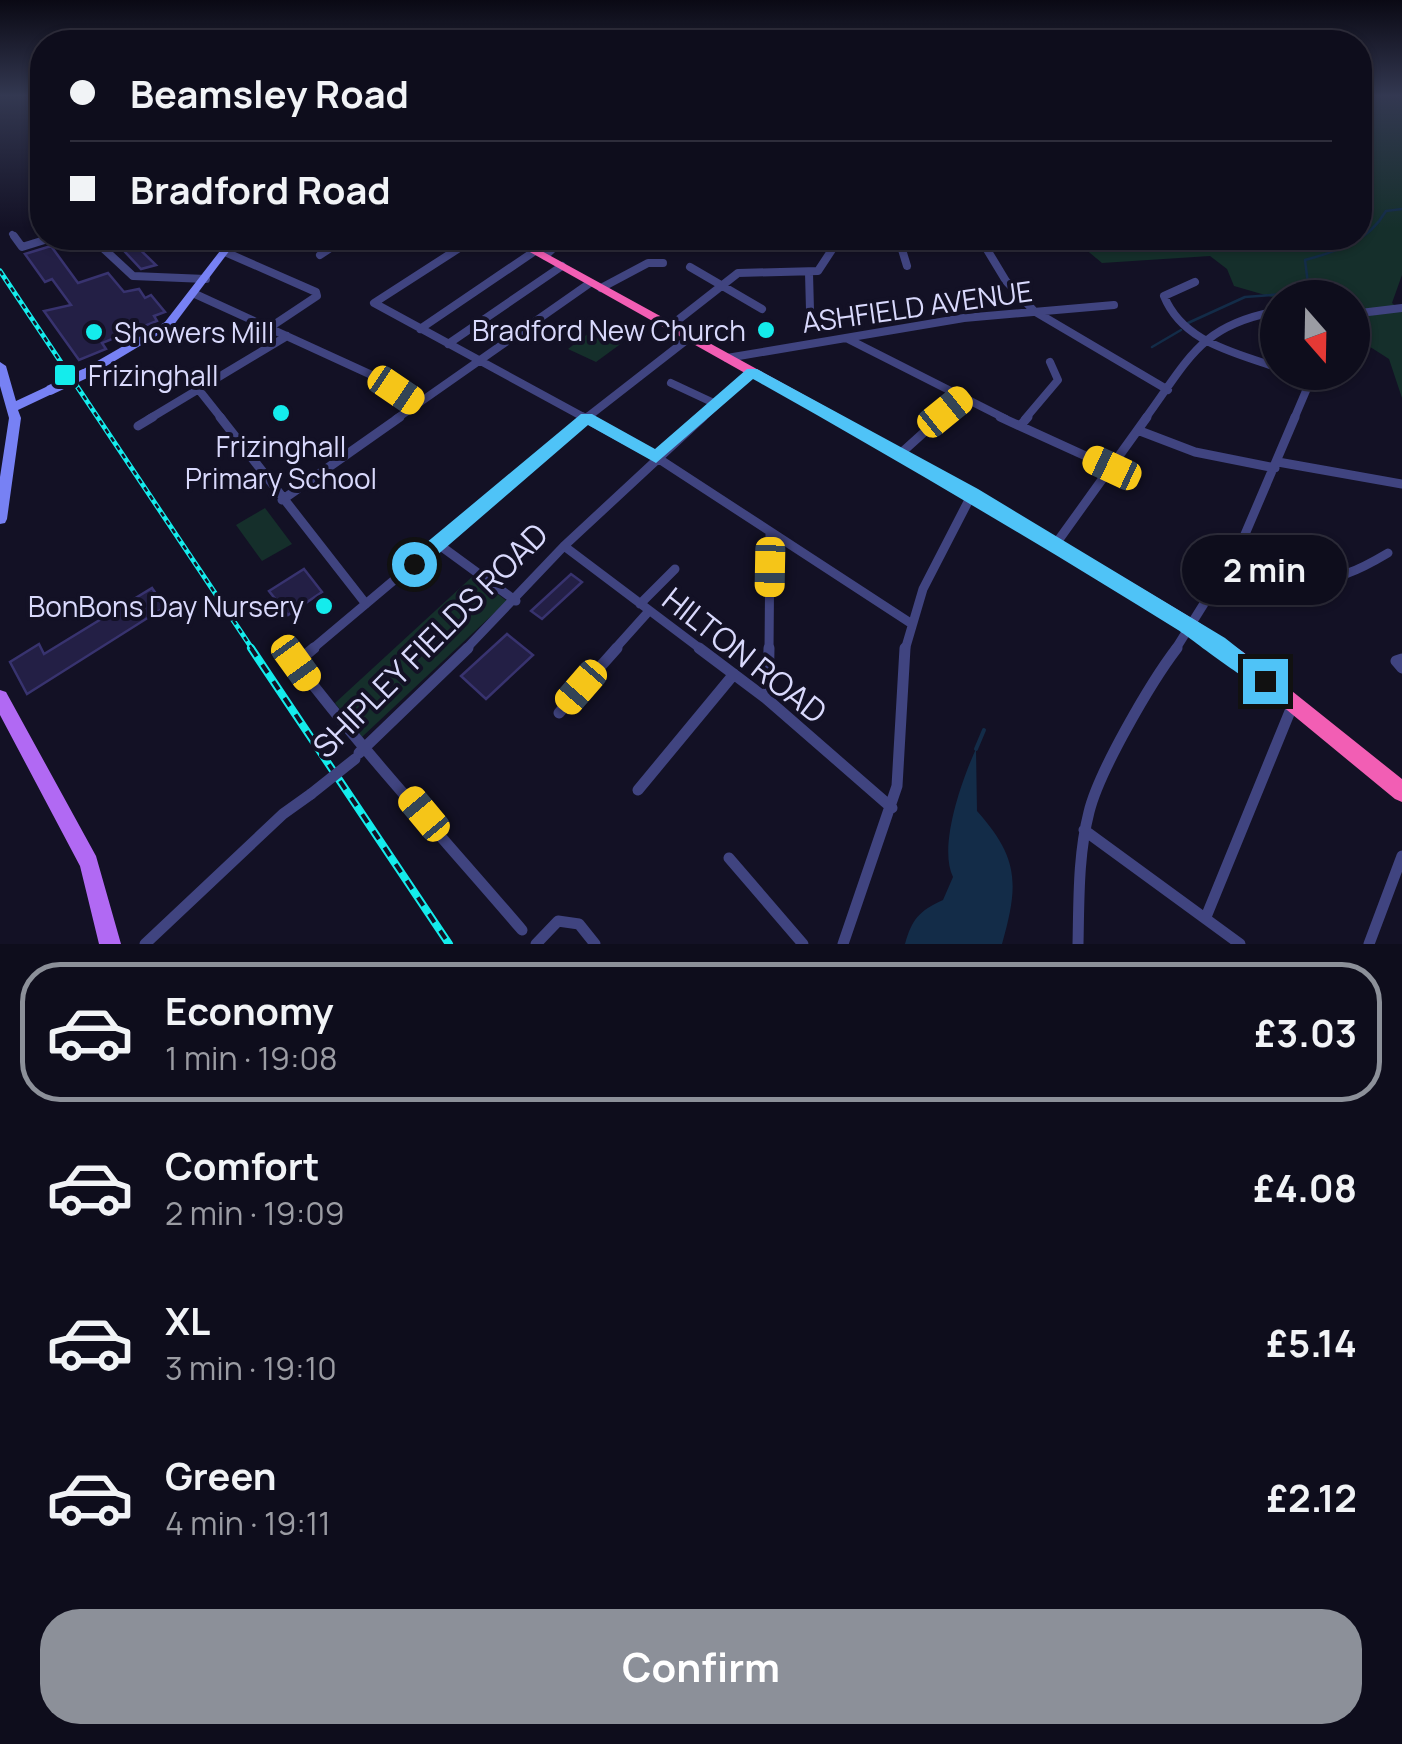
<!DOCTYPE html>
<html lang="en">
<head>
<meta charset="utf-8">
<style>
	:root { --surface:#0e0d1c; --page:#171625; --text:#f1f3f6; --muted:#9b9ca3; --line:#2e2d3b; --accent:#8c9099 }
	body { margin:0; font-family:Manrope,sans-serif; background:var(--page); color:var(--text); height:100vh; display:flex; flex-direction:column; font-size:38px; white-space:nowrap }
	* { box-sizing:border-box; margin:0 }
	p { font-size:32px; color:var(--muted) }
	.icon { flex:none; width:55px; height:55px; fill:none; stroke:currentColor; stroke-width:2; stroke-linecap:round; stroke-linejoin:round }
	.map { position:relative; height:944px; overflow:hidden }
	.panel { display:flex; flex-direction:column; background:var(--surface); flex:1 }
	.panel>* { flex:none }
	.banner { position:absolute; left:30px; top:30px; width:1342px; height:220px; border-radius:40px; box-shadow:0 2px 8px #0004,0 0 0 2px var(--line); display:grid; align-content:center; height:220px; padding:0 40px; background:var(--surface) }
	.needle { width:65px; rotate:160deg }
	.controls { position:absolute; left:1260px; top:280px; display:grid; gap:20px }
	.controls a { display:grid; place-items:center; width:110px; height:110px; border-radius:50%; background:var(--surface); box-shadow:0 2px 8px #0004,0 0 0 2px var(--line); font-size:50px }
	.end { position:absolute; width:45px; height:45px; margin:-22px; border:12px solid #4fc3f7; background:#111; box-shadow:0 0 0 5px #111 }
	.from { border-radius:50% }
	.bubble { position:absolute; height:70px; border-radius:35px; background:var(--surface); box-shadow:0 2px 8px #0004,0 0 0 2px var(--line); font-size:32px; font-weight:700; line-height:70px; text-align:center }
	.car { position:absolute; width:30px; height:60px; margin:-30px -15px; border-radius:12px; box-shadow:0 0 8px 2px #0007; background:linear-gradient(#f5c518 24%,#345 0 40%,#f5c518 0 76%,#345 0 86%,#f5c518 0) }
	.banner b { display:flex; align-items:center; gap:35px; height:95px; font-size:38px }
	.banner b+b { border-top:2px solid var(--line) }
	.banner i { width:25px; height:25px; background:var(--text) }
	ul { padding:18px 0 0; list-style:none }
	li { display:flex; align-items:center; gap:30px; height:140px; margin:0 20px 15px; padding:0 20px; border:5px solid transparent; border-radius:40px }
	li div { flex:1 }
	li b { display:block; font-size:38px }
	li em { font-style:normal; font-weight:700 }
	li.active { border-color:var(--accent) }
	li>.icon { width:90px; height:90px; stroke-width:1.5 }
	.action { display:flex; gap:20px; margin-top:auto; padding:20px 40px }
	.action a { flex:1; height:115px; border-radius:40px; background:var(--accent); color:#fff; font-size:40px; font-weight:700; line-height:115px; text-align:center }
	.map>svg:first-child { display:block }
	.green { fill:#152f2b }
	.water { fill:#132c48 }
	.lines { fill:none; stroke-linecap:round; stroke-linejoin:round }
	.stream-far1 { stroke:#132c48; stroke-width:2.5 }
	.stream { stroke:#132c48; stroke-width:4 }
	.building { fill:#231f45; stroke:#38336f; stroke-width:2.5 }
	.street-far3 { stroke:#404480; stroke-width:6 }
	.street-far2 { stroke:#404480; stroke-width:8 }
	.street-far1 { stroke:#404480; stroke-width:9 }
	.street { stroke:#404480; stroke-width:11 }
	.secondary { fill:#7781f4; fill-rule:evenodd }
	.primary { fill:#b169f3; fill-rule:evenodd }
	.highway { fill:#f25eb4; fill-rule:evenodd }
	.rail-far1-casing { stroke:#14ecec; stroke-width:5 }
	.rail-casing { stroke:#14ecec; stroke-width:8 }
	.rail-far1 { stroke:#131125; stroke-width:2.5; stroke-dasharray:5; stroke-linecap:butt }
	.rail { stroke:#131125; stroke-width:4; stroke-dasharray:10; stroke-linecap:butt }
	.street-bridge { stroke:#404480; stroke-width:11 }
	.secondary-bridge { stroke:#7781f4; stroke-width:10 }
	.route { fill:#4fc3f7 }
	.poi-dot { fill:#14ecec; stroke:#131125; stroke-width:4 }
	.labels { text-anchor:middle; dominant-baseline:central; stroke-width:8; stroke-linejoin:round; paint-order:stroke }
	.street-label { font-size:28px; fill:#d9d9fc; stroke:#131125 }
	.poi-label { font-size:28px; fill:#d9d9fc; stroke:#131125; text-anchor:end }
	.near-street-label { font-size:32px; fill:#d9d9fc; stroke:#131125 }
</style>
</head>
<body>
<div class="map">
<svg width="1402" height="944" viewBox="0 0 1402 944">
	<rect width="100%" height="100%" fill="#131125"/>
	<!-- green -->
	<path class="green" d="M1360,96H1402V275L1392,303L1402,312V398L1389,359L1353,336L1352,298H1275L1234,286L1227,269L1210,256L1102,263L1072,238H1360V161L1372,154L1360,145Z
		M598,326L626,340L596,362L568,349Z
		M265,508L292,544L262,561L236,525Z
		M473,576L507,601L362,737L335,703Z"/>
	<!-- water -->
	<path class="water" d="M976,749L977,811C1019,858 1019,884 1002,944H905C912,919 919,911 943,900L953,877C938,847 962,779 976,749Z"/>
	<g class="lines">
		<!-- stream-far1 -->
		<path class="stream-far1" d="M1188,323L1245,297L1309,292L1305,260C1338,251 1368,242 1386,211L1402,209
			M1152,347L1181,330"/>
		<!-- stream -->
		<path class="stream" d="M976,749L984,730"/>
	</g>
	<!-- building -->
	<path class="building" d="M112,238H128L156,265L141,269Z
		M51,246L78,283L108,273L124,292L139,289L145,298L151,295L165,312L154,316L157,321L102,343L106,349L79,360L44,311L71,305L52,279L45,282L25,254Z
		M304,569L322,592L288,615L269,591Z
		M571,574L582,582L542,619L531,611Z
		M152,588L165,607L27,694L10,662L39,644L44,654Z
		M507,634L533,655L486,699L461,676Z"/>
	<g class="lines">
		<!-- street-far3 -->
		<path class="street-far3" d="M12,234L16,239"/>
		<!-- street-far2 -->
		<path class="street-far2" d="M14,236L22,247L51,238
			M92,238L133,276L206,279
			M314,238L335,245L320,255
			M980,238L1006,281L1034,311L1168,390
			M471,240L475,238
			M900,243L907,266
			M464,245L374,303L587,419
			M225,252L316,292L317,296L269,328
			M545,256L564,238
			M690,267L762,309
			M809,273L810,310
			M1195,282L1164,296C1183,343 1235,352 1278,368
			M601,288L648,263H663
			M195,294L376,377L417,404
			M1352,314L1402,308
			M669,327L738,273L818,271L839,239L900,243V238
			M420,329L535,251
			M848,339L1006,419
			M448,344L562,266
			M727,358L964,318L1114,305
			M1289,372L1310,381
			M671,383L716,404
			M199,390L222,419
			M149,419L287,336
			M396,419L590,283
			M585,419L689,338
			M701,419L752,372
			M938,419L961,399
			M1025,419L1058,380L1050,362
			M1145,419C1189,359 1200,325 1278,311
			M1294,419L1314,372"/>
		<!-- street-far1 -->
		<path class="street-far1" d="M220,417L366,604
			M583,417L656,457L912,624
			M1000,417L1112,468
			M138,426L153,417
			M1020,426L1028,417
			M1140,431L1195,452L1275,468
			M900,454L941,417
			M1278,462L1402,484
			M282,500L400,417
			M438,544L516,601
			M1055,545L1147,417
			M564,546L702,650
			M1240,546C1305,583 1321,593 1388,553
			M640,604L675,569
			M311,650L588,417
			M465,650L564,546L703,417
			M614,650L649,611
			M769,650L770,533
			M905,650L923,589L972,494
			M1175,650L1240,546L1295,417"/>
		<!-- street -->
		<path class="street" d="M314,648L296,663C367,756 446,841 522,930
			M699,648L768,700L892,808
			M1402,659L1396,661L1402,668
			M768,700L769,648
			M559,713L617,648
			M359,753L468,648
			M638,790L734,674
			M1084,830L1240,944
			M729,858L803,944
			M1206,917L1293,704
			M145,944L283,814L311,794
			M536,944L558,921L579,924L595,944
			M843,944L897,786L905,648
			M1078,944C1079,900 1078,855 1089,812C1099,771 1151,682 1177,648
			M1369,944L1402,856"/>
		<!-- secondary -->
		<path class="secondary" d="M230,238H239L173,326L88,377H80L78,374L80,371L165,322Z
			M0,362L6,366L16,401L46,387L50,386L56,390L54,393L18,410L21,418L7,519L5,523L0,524V477L9,418L0,386Z"/>
		<!-- primary -->
		<path class="primary" d="M0,690L6,692L96,856L121,944H99L80,866L0,715Z"/>
		<!-- highway -->
		<path class="highway" d="M505,238H518L977,490L1198,622L1243,652L1402,779V802L1395,799L1231,664L1186,634L967,498Z"/>
		<defs>
			<path id="rail-far1" d="M0,271L253,650"/>
			<path id="rail" d="M251,648L449,944"/>
		</defs>
		<!-- rail-far1 casing -->
		<use href="#rail-far1" class="rail-far1-casing"/>
		<!-- rail casing -->
		<use href="#rail" class="rail-casing"/>
		<!-- rail-far1 -->
		<use href="#rail-far1" class="rail-far1"/>
		<!-- rail -->
		<use href="#rail" class="rail"/>
		<!-- street-bridge -->
		<path class="street-bridge" d="M311,794L355,759"/>
		<!-- secondary-bridge -->
		<path class="secondary-bridge" d="M50,390L84,374"/>
	</g>
	<!-- sky -->
	<linearGradient id="sky" x2="0" y2="1"><stop stop-color="#0a0914"/><stop offset="0.42" stop-color="#333851"/><stop offset="1" stop-color="#333851" stop-opacity="0"/></linearGradient>
	<rect width="1402" height="228" fill="url(#sky)"/>
	<!-- route -->
	<path class="route" d="M747,369H757L978,489L1225,638L1272,675V688C1258,693 1195,641 1178,630C1038,543 897,460 753,379L656,463L588,425L421,569H408V558L581,414H592L655,449Z"/>
	<!-- markers -->
	<g class="poi-dot">
		<circle cx="766" cy="330" r="10"/>
		<circle cx="94" cy="332" r="10"/>
		<rect x="53" y="363" width="24" height="24" rx="5"/>
		<circle cx="281" cy="413" r="10"/>
		<circle cx="324" cy="606" r="10"/>
	</g>
	<g class="labels">
		<!-- street labels -->
		<g class="street-label">
			<text transform="translate(917 306) rotate(-8)">ASHFIELD AVENUE</text>
		</g>
		<!-- poi labels -->
		<g class="poi-label">
			<text x="746" y="330">Bradford New Church</text>
			<text x="114" y="332" text-anchor="start">Showers Mill</text>
			<text x="88" y="375" text-anchor="start">Frizinghall</text>
			<text x="281" y="446" text-anchor="middle">Frizinghall<tspan x="281" dy="32">Primary School</tspan></text>
			<text x="304" y="606">BonBons Day Nursery</text>
		</g>
		<!-- near-street labels -->
		<g class="near-street-label">
			<text transform="translate(430 640) rotate(-45)">SHIPLEY FIELDS ROAD</text>
			<text transform="translate(745 655) rotate(38)">HILTON ROAD</text>
		</g>
	</g>
</svg>
<div class="controls">
<a><svg class="needle" viewBox="-14 -14 28 28"><path d="M0-13l5 13h-10z" fill="#e53935"/><path d="M0 13l5-13h-10z" fill="#9b9ca3"/></svg></a>
</div>
<i class="end from" style="left:414px;top:564px"></i>
<i class="end" style="left:1265px;top:681px"></i>
<div class="bubble" style="left:1182px;top:535px;width:165px">2 min</div>
<i class="car" style="left:396px;top:390px;rotate:124deg"></i>
<i class="car" style="left:945px;top:412px;rotate:51deg"></i>
<i class="car" style="left:1112px;top:468px;rotate:295deg"></i>
<i class="car" style="left:770px;top:567px;rotate:181deg"></i>
<i class="car" style="left:296px;top:663px;rotate:144deg"></i>
<i class="car" style="left:581px;top:687px;rotate:221deg"></i>
<i class="car" style="left:424px;top:814px;rotate:320deg"></i>
<div class="banner">
<b><i class="from"></i>Beamsley Road</b>
<b><i></i>Bradford Road</b>
</div>
</div>
<section class="panel">
<ul>
<li class="active"><svg class="icon" aria-label="car" viewBox="0 0 24 24"><path d="M5 17H2v-5l4-1 3-4h7l3 4 3 1v5h-3M9 17h6M6 11h13"/><circle cx="7" cy="17" r="2"/><circle cx="17" cy="17" r="2"/></svg><div><b>Economy</b><p>1 min · 19:08</p></div><em>£3.03</em></li>
<li><svg class="icon" aria-label="car" viewBox="0 0 24 24"><path d="M5 17H2v-5l4-1 3-4h7l3 4 3 1v5h-3M9 17h6M6 11h13"/><circle cx="7" cy="17" r="2"/><circle cx="17" cy="17" r="2"/></svg><div><b>Comfort</b><p>2 min · 19:09</p></div><em>£4.08</em></li>
<li><svg class="icon" aria-label="car" viewBox="0 0 24 24"><path d="M5 17H2v-5l4-1 3-4h7l3 4 3 1v5h-3M9 17h6M6 11h13"/><circle cx="7" cy="17" r="2"/><circle cx="17" cy="17" r="2"/></svg><div><b>XL</b><p>3 min · 19:10</p></div><em>£5.14</em></li>
<li><svg class="icon" aria-label="car" viewBox="0 0 24 24"><path d="M5 17H2v-5l4-1 3-4h7l3 4 3 1v5h-3M9 17h6M6 11h13"/><circle cx="7" cy="17" r="2"/><circle cx="17" cy="17" r="2"/></svg><div><b>Green</b><p>4 min · 19:11</p></div><em>£2.12</em></li>
</ul>
<div class="action"><a>Confirm</a></div>
</section>
</body>
</html>
